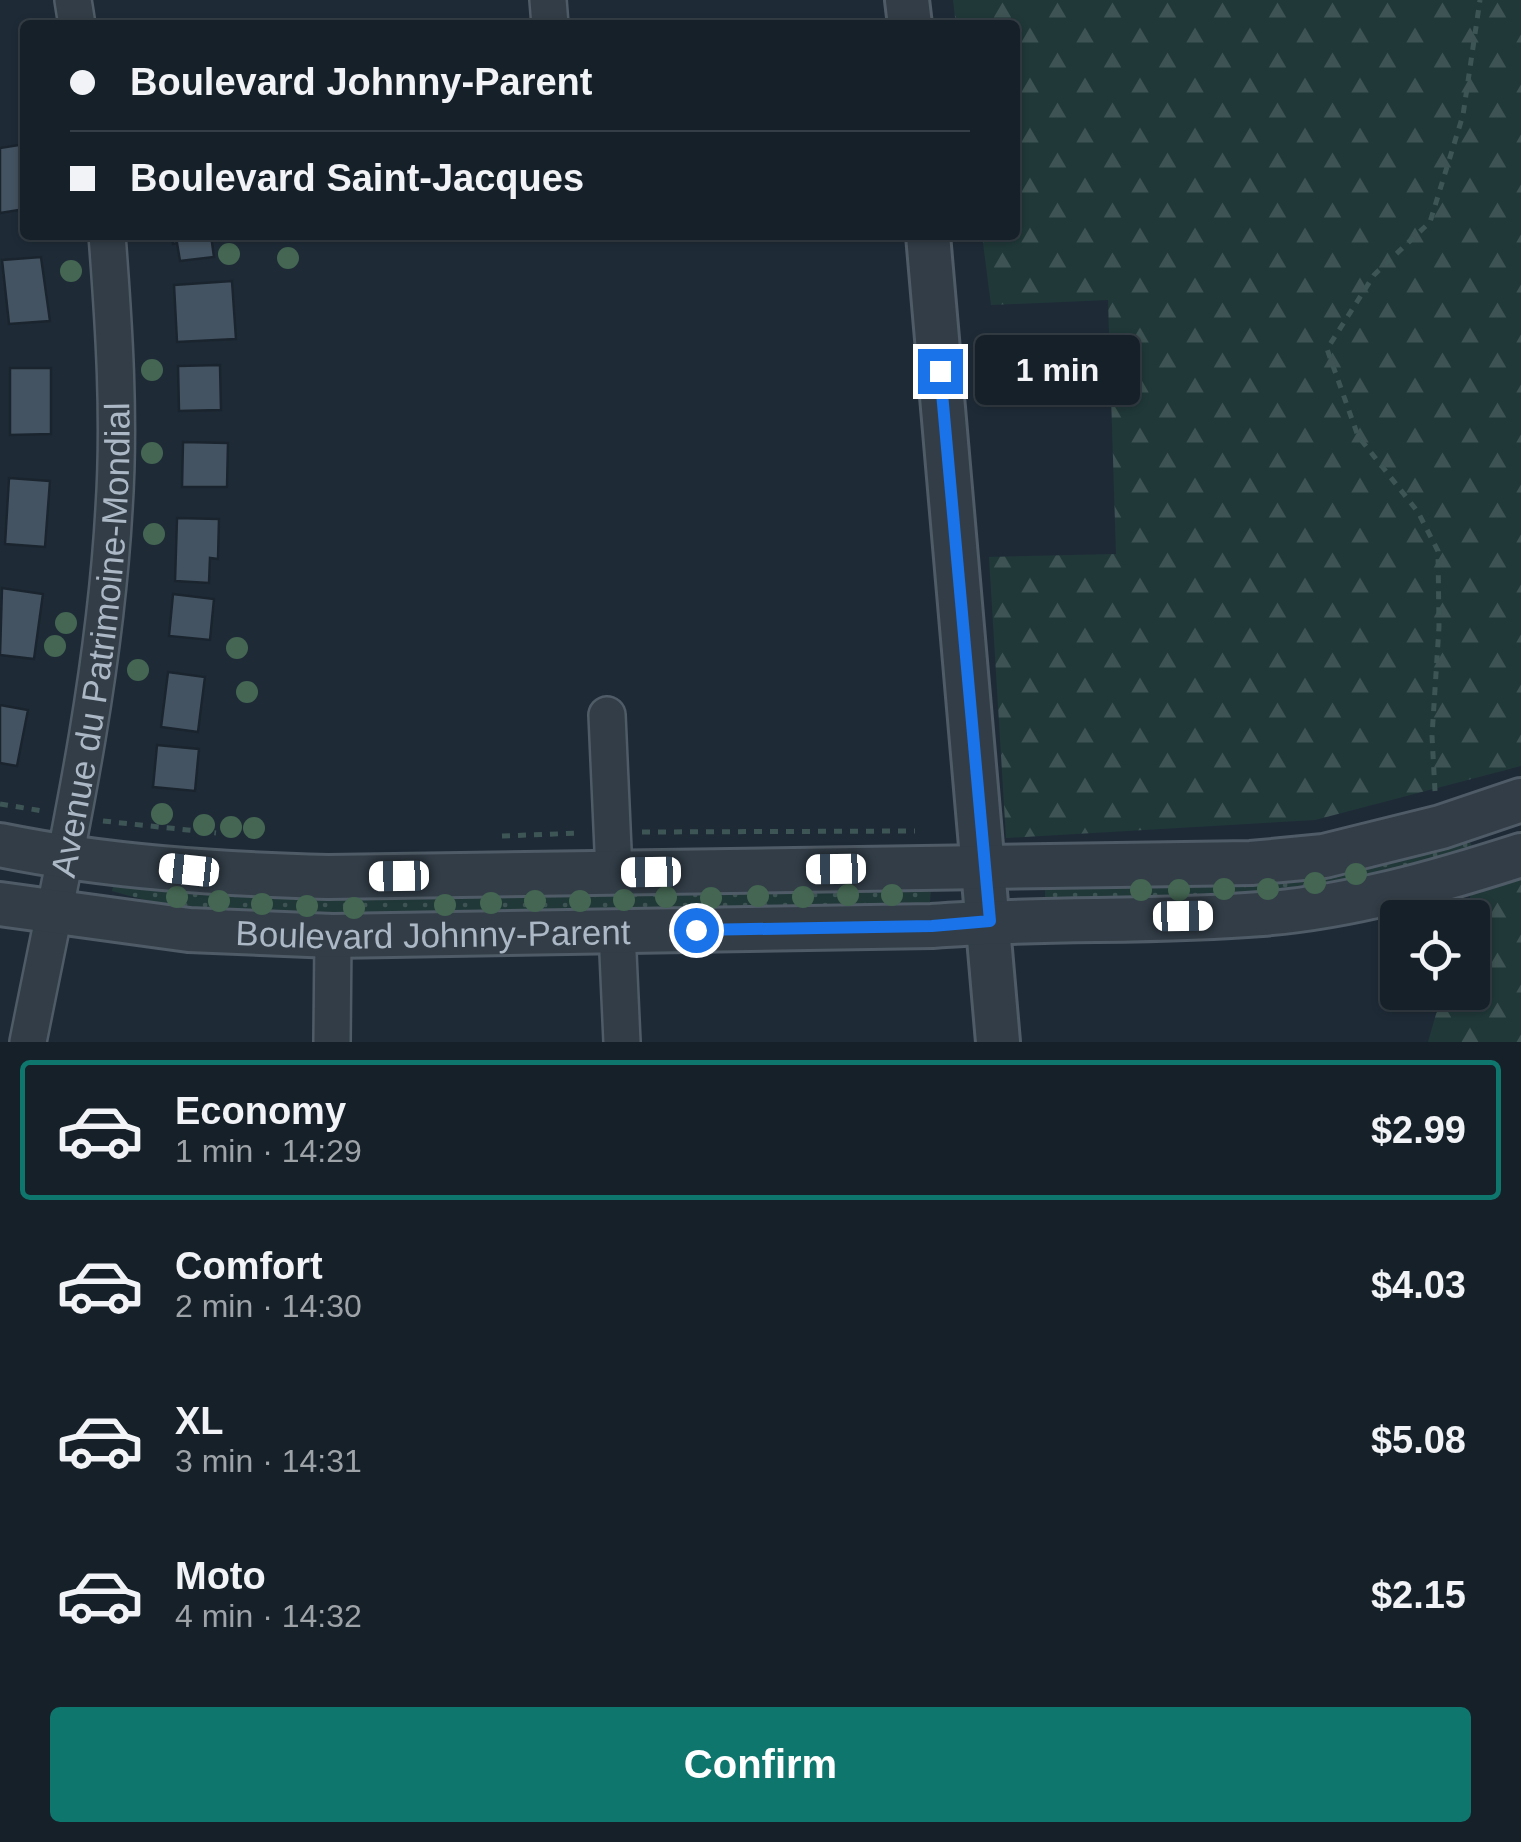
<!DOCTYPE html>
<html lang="en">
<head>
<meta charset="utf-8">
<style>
	:root { --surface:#162029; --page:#232d35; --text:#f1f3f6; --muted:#9ea3a8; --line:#353e46; --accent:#0f766e }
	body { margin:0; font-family:Helvetica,sans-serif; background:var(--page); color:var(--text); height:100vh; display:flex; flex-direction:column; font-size:38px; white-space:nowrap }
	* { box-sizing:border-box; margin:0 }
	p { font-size:32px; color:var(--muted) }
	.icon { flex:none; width:55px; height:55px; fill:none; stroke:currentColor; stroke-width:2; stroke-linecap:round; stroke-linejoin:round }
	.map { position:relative; height:1042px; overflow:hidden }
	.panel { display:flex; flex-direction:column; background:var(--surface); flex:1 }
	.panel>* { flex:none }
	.guide { position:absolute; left:20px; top:20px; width:1000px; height:220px; border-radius:10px; box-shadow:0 2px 8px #0004,0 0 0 2px var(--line); display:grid; align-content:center; height:220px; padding:0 50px; background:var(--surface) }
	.tools { position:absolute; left:1380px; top:900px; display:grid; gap:20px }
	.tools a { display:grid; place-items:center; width:110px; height:110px; border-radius:10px; background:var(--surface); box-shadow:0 2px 8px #0004,0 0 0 2px var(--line); font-size:50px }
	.end { position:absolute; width:45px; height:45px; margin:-22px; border:12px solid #1a73e8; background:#fff; box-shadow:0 0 0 5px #fff }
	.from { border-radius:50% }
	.bubble { position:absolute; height:70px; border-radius:10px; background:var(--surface); box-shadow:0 2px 8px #0004,0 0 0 2px var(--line); font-size:32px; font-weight:800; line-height:70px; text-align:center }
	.car { position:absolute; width:30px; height:60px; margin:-30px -15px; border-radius:12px; box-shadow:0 0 8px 2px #0007; background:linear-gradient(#fff 24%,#345 0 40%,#fff 0 76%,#345 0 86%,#fff 0) }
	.guide b { display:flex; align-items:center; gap:35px; height:95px; font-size:38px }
	.guide b+b { border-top:2px solid var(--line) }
	.guide i { width:25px; height:25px; background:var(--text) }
	ul { padding:18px 0 0; list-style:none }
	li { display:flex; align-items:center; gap:30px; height:140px; margin:0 20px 15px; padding:0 30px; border:5px solid transparent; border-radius:10px }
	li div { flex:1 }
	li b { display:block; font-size:38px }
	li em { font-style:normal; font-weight:800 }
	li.current { border-color:var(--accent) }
	li>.icon { width:90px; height:90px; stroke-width:1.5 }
	.primary-button { display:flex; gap:20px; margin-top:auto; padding:20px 50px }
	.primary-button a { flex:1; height:115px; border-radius:10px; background:var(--accent); color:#fff; font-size:40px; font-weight:800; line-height:115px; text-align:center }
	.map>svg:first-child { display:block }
	.grass { fill:url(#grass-dots) }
	.forest { fill:url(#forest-firs) }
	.building { fill:#445361; stroke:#1a242e; stroke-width:2.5 }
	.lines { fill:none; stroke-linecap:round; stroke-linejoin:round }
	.minor-casing { stroke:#4f5b66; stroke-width:40 }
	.tertiary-casing { stroke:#4f5b66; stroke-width:48 }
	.path { stroke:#3e5555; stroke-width:5; stroke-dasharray:8 8; stroke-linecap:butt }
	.minor { stroke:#323d47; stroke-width:35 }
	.tertiary { stroke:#323d47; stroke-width:42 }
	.tree { fill:#446652 }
	.route { stroke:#1a73e8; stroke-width:12 }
	.labels { text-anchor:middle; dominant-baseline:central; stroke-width:8; stroke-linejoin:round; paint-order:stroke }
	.street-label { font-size:35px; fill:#acb8c5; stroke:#18222c }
</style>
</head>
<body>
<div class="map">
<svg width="1521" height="1042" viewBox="0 0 1521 1042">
	<defs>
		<pattern id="grass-dots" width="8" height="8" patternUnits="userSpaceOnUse" patternTransform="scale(2.5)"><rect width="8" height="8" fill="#203838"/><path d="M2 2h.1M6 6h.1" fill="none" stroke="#3e5353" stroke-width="1.8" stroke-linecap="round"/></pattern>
		<pattern id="forest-firs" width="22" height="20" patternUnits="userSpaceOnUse" patternTransform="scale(2.5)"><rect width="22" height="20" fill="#203838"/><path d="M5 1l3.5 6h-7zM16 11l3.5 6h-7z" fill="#3e5353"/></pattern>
	</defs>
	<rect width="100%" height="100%" fill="#1e2b37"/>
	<!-- grass -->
	<path class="grass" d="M1467,837L1473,848L1389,875L1279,894L1045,899V885Z
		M115,879L931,887L930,903C786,908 641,912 497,915C369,918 236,928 112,891Z"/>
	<!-- forest -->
	<path class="forest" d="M953,0H1521V766L1315,820L1006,838L989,557L1116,554L1108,300L991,305L982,235H1015V25H956Z
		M1521,865V1042H1428L1442,993L1472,992V918L1463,917L1477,878Z"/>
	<!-- building -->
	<path class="building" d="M456,20L457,25L399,24Z
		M25,144V209L0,213V148Z
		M172,235H211L214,257L180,261L177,243L173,244Z
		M41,257L50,321L9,324L2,260Z
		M232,281L236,339L177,342L174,285Z
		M220,365L221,410L179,411L178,366Z
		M10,368H51V434L10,435Z
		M183,442L228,443L227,487H182Z
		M9,478L50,481L45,547L5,544Z
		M177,518L219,519L218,559L210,558L209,583L175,581Z
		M2,588L43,594L34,659L0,655Z
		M173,594L214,599L210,640L169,636Z
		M168,672L205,677L198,732L161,727Z
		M0,705L28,710L17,766L0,763Z
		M157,745L199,749L195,791L153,787Z"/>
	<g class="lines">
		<defs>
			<g id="minor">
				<path d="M73,0L77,25"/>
				<path d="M548,0L550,25"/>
				<path d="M607,715L614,872"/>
				<path d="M617,931L622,1042"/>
				<path id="s1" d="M28,1042C63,866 104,688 114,509C120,418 114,326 107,235"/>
				<path d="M332,1042L333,936"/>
			</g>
			<g id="tertiary">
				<path d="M907,0L910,25"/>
				<path d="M928,235L998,1042"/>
				<path d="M0,845C108,867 218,874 328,877L1251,863L1324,856L1441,827L1521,800"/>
				<path id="s2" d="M0,904L189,930L333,936L932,926C1041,917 1152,923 1261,914C1350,907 1437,882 1521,855"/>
			</g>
		</defs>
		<!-- minor casing -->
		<use href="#minor" class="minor-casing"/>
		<!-- tertiary casing -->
		<use href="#tertiary" class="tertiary-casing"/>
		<!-- path -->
		<path class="path" d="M1435,791L1432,736L1439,627L1438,551L1418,512L1358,436L1327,349L1374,275L1430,222L1463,115L1480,0
			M0,804L43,811
			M103,821L216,833
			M642,832L915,831
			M502,836L581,833"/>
		<!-- minor -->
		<use href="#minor" class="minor"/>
		<!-- tertiary -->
		<use href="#tertiary" class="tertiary"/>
	</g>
	<!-- trees -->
	<g class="tree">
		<circle cx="229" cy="254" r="11"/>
		<circle cx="288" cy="258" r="11"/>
		<circle cx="71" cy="271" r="11"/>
		<circle cx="152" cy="370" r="11"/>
		<circle cx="152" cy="453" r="11"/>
		<circle cx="154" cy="534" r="11"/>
		<circle cx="66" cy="623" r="11"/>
		<circle cx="55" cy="646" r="11"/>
		<circle cx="237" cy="648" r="11"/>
		<circle cx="138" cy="670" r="11"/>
		<circle cx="247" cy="692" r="11"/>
		<circle cx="162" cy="814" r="11"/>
		<circle cx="204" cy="825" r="11"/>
		<circle cx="231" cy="827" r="11"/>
		<circle cx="254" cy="828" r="11"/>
		<circle cx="1356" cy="874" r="11"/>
		<circle cx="1315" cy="883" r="11"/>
		<circle cx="1224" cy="889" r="11"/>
		<circle cx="1268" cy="889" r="11"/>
		<circle cx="1141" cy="890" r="11"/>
		<circle cx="1179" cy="890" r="11"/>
		<circle cx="848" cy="895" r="11"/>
		<circle cx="892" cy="895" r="11"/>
		<circle cx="758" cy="896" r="11"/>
		<circle cx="177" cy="897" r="11"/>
		<circle cx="666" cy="897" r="11"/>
		<circle cx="803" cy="897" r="11"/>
		<circle cx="711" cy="898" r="11"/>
		<circle cx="624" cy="900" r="11"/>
		<circle cx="219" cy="901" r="11"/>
		<circle cx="535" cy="901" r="11"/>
		<circle cx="580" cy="901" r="11"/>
		<circle cx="491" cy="903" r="11"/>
		<circle cx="262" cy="904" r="11"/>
		<circle cx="445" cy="905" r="11"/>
		<circle cx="307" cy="906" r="11"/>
		<circle cx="354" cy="908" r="11"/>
	</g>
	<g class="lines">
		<!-- route -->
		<path class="route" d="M696,930L932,926L990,921L940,371"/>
	</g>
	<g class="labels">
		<!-- street labels -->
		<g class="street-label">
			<text stroke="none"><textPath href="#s1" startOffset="408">Avenue du Patrimoine-Mondial</textPath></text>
			<text stroke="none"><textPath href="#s2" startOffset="435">Boulevard Johnny-Parent</textPath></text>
		</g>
	</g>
</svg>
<div class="tools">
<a><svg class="icon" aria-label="locate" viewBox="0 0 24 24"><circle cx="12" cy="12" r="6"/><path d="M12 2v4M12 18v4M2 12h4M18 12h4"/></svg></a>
</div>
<i class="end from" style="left:696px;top:930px"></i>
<i class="end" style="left:940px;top:371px"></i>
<div class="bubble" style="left:975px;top:335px;width:165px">1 min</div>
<i class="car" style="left:836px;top:869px;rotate:269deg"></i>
<i class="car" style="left:189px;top:870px;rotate:276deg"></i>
<i class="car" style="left:651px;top:872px;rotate:269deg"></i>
<i class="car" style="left:399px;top:876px;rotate:269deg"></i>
<i class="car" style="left:1183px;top:916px;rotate:89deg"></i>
<div class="guide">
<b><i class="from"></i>Boulevard Johnny-Parent</b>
<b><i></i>Boulevard Saint-Jacques</b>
</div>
</div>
<section class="panel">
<ul>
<li class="current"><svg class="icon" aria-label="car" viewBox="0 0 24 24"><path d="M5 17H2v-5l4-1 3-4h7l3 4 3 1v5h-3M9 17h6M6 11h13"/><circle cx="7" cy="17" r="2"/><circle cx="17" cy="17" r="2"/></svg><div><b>Economy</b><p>1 min · 14:29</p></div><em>$2.99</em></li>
<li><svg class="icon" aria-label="car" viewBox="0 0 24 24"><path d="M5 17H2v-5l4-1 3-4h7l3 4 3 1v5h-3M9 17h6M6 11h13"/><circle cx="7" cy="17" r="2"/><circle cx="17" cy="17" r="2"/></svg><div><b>Comfort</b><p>2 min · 14:30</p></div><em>$4.03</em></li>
<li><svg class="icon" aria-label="car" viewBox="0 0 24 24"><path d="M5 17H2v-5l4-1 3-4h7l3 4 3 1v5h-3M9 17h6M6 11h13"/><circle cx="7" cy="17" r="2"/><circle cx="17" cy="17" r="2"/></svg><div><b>XL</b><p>3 min · 14:31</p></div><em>$5.08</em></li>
<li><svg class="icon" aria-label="car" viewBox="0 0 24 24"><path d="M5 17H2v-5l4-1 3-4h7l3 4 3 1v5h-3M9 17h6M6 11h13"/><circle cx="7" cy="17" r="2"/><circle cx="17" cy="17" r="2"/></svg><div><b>Moto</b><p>4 min · 14:32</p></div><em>$2.15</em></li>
</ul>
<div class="primary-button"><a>Confirm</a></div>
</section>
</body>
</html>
